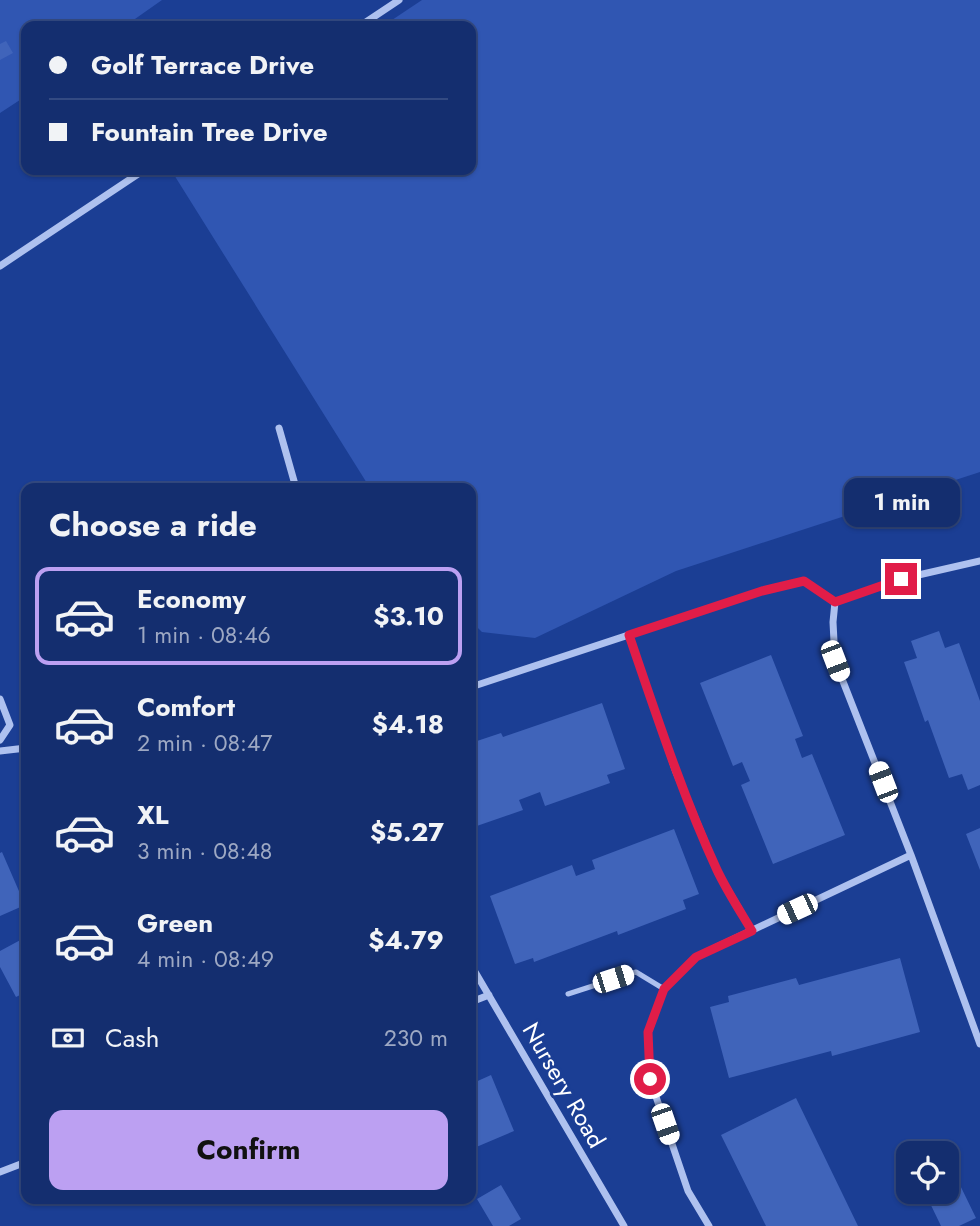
<!DOCTYPE html>
<html lang="en">
<head>
<meta charset="utf-8">
<style>
	:root { --surface:#142e6f; --page:#1d3674; --text:#f1f3f6; --muted:#9da8c3; --line:#334a82; --accent:#bca0f2 }
	body { margin:0; font-family:Jost,sans-serif; background:var(--page); color:var(--text); height:100vh; display:flex; flex-direction:column; font-size:26px; white-space:nowrap }
	* { box-sizing:border-box; margin:0 }
	p { font-size:23px; color:var(--muted) }
	.icon { flex:none; width:38px; height:38px; fill:none; stroke:currentColor; stroke-width:2; stroke-linecap:round; stroke-linejoin:round }
	.map { position:relative; flex:1; overflow:hidden }
	.sheet { position:absolute; left:21px; top:483px; width:455px; height:721px; display:flex; flex-direction:column; background:var(--surface); border-radius:14px; box-shadow:0 2px 5px #0004,0 0 0 2px var(--line) }
	.sheet>* { flex:none }
	.top-card { position:absolute; left:21px; top:21px; width:455px; height:154px; border-radius:14px; box-shadow:0 2px 5px #0004,0 0 0 2px var(--line); display:grid; align-content:center; height:154px; padding:0 28px; background:var(--surface) }
	.fabs { position:absolute; left:896px; top:1141px; display:grid; gap:14px }
	.fabs a { display:grid; place-items:center; width:63px; height:63px; border-radius:14px; background:var(--surface); box-shadow:0 2px 5px #0004,0 0 0 2px var(--line); font-size:35px }
	.end { position:absolute; width:32px; height:32px; margin:-16px; border:9px solid #e11d48; background:#fff; box-shadow:0 0 0 4px #fff }
	.from { border-radius:50% }
	.bubble { position:absolute; height:49px; border-radius:14px; background:var(--surface); box-shadow:0 2px 5px #0004,0 0 0 2px var(--line); font-size:23px; font-weight:700; line-height:49px; text-align:center }
	.car { position:absolute; width:21px; height:42px; margin:-21px -10px; border-radius:9px; box-shadow:0 0 5px 2px #0007; background:linear-gradient(#fff 24%,#345 0 40%,#fff 0 76%,#345 0 86%,#fff 0) }
	.top-card b { display:flex; align-items:center; gap:24px; height:66px; font-size:26px }
	.top-card b+b { border-top:2px solid var(--line) }
	.top-card i { width:18px; height:18px; background:var(--text) }
	ul { padding:0; list-style:none }
	li { display:flex; align-items:center; gap:21px; height:98px; margin:0 14px 10px; padding:0 14px; border:4px solid transparent; border-radius:14px }
	li div { flex:1 }
	li b { display:block; font-size:26px }
	li em { font-style:normal; font-weight:700 }
	li.current { border-color:var(--accent) }
	li>.icon { width:63px; height:63px; stroke-width:1.5 }
	h2 { padding:0 28px; font-size:32px; line-height:84px }
	.pay { display:flex; align-items:center; gap:18px; height:77px; padding:0 28px; font-size:26px }
	.pay p { margin-inline-start:auto }
	.primary-button { display:flex; gap:14px; margin-top:auto; padding:14px 28px }
	.primary-button a { flex:1; height:80px; border-radius:14px; background:var(--accent); color:#111; font-size:28px; font-weight:700; line-height:80px; text-align:center }
	.map>svg:first-child { display:block }
	.green { fill:#3056b2 }
	.building { fill:#4064ba }
	.lines { fill:none; stroke-linecap:round; stroke-linejoin:round }
	.lane { stroke:#aec1ef; stroke-width:5 }
	.street { stroke:#aec1ef; stroke-width:7 }
	.route { stroke:#e11d48; stroke-width:9 }
	.labels { text-anchor:middle; dominant-baseline:central; stroke-width:6; stroke-linejoin:round; paint-order:stroke }
	.street-label { font-size:24px; fill:#fff; stroke:#1b3e94 }
</style>
</head>
<body>
<div class="map">
<svg width="980" height="1226" viewBox="0 0 980 1226">
	<rect width="100%" height="100%" fill="#1b3e94"/>
	<!-- green -->
	<path class="green" d="M0,0H162L125,26H26V96L0,113Z
		M422,0H980V472L676,571L535,638L482,632L471,621V488H370L171,170H471V26H383Z"/>
	<!-- building -->
	<path class="building" d="M6,41L13,53L0,60V44Z
		M939,631L945,648L959,643L980,701V785L968,790L962,774L949,778L928,720L925,722L904,662L917,658L911,641Z
		M771,655L803,736L795,739L802,758L812,754L845,835L773,864L741,785L750,781L742,762L733,766L700,683Z
		M602,703L625,769L607,775L610,783L545,806L540,792L519,800L523,810L471,828V743L501,733L503,737Z
		M980,828V870L966,834Z
		M674,829L699,894L683,900L686,909L618,935L617,931L534,962L533,958L515,964L490,896L572,865L576,876L595,869L592,860Z
		M2,852L25,905L0,916V853Z
		M26,937V992L16,997L0,967V951Z
		M900,958L920,1032L832,1056L831,1051L729,1078L710,1007L729,1002L728,996L796,978L799,985Z
		M491,1075L514,1131L474,1148L471,1140V1084Z
		M796,1098L858,1226H766L721,1135Z
		M959,1183L976,1218L959,1226H941L928,1199L941,1192H947V1189Z
		M501,1185L521,1219L509,1226H493L477,1199Z"/>
	<g class="lines">
		<!-- lane -->
		<path class="lane" d="M568,994L636,972L664,989"/>
		<!-- street -->
		<path class="street" d="M360,26L399,0
			M0,266L144,170
			M279,428L296,488
			M835,602L833,622L835,661L911,855L980,1044
			M835,602L901,579L980,561
			M629,635L676,772L718,873L752,931
			M471,687L762,591L804,581L835,602
			M0,699L10,725L0,740
			M0,751L26,748
			M471,965L624,1226
			M471,1002L489,995
			M0,1172L26,1162
			M709,1226L688,1191L650,1079L648,1033L664,989L696,957L911,855"/>
	</g>
	<g class="lines">
		<!-- route -->
		<path class="route" d="M650,1079L648,1032L664,989L696,957L752,931C740,911 727,891 717,870C682,794 656,714 629,635L762,591L804,581L835,602L901,579"/>
	</g>
	<g class="labels">
		<!-- street labels -->
		<g class="street-label">
			<text transform="translate(564 1085) rotate(60)">Nursery Road</text>
		</g>
	</g>
</svg>
<div class="fabs">
<a><svg class="icon" aria-label="locate" viewBox="0 0 24 24"><circle cx="12" cy="12" r="6"/><path d="M12 2v4M12 18v4M2 12h4M18 12h4"/></svg></a>
</div>
<i class="end from" style="left:650px;top:1079px"></i>
<i class="end" style="left:901px;top:579px"></i>
<div class="bubble" style="left:844px;top:478px;width:116px">1 min</div>
<i class="car" style="left:835px;top:661px;rotate:159deg"></i>
<i class="car" style="left:883px;top:782px;rotate:339deg"></i>
<i class="car" style="left:797px;top:909px;rotate:245deg"></i>
<i class="car" style="left:613px;top:979px;rotate:72deg"></i>
<i class="car" style="left:665px;top:1124px;rotate:161deg"></i>
<div class="top-card">
<b><i class="from"></i>Golf Terrace Drive</b>
<b><i></i>Fountain Tree Drive</b>
</div>
<section class="sheet">
<h2>Choose a ride</h2>
<ul>
<li class="current"><svg class="icon" aria-label="car" viewBox="0 0 24 24"><path d="M5 17H2v-5l4-1 3-4h7l3 4 3 1v5h-3M9 17h6M6 11h13"/><circle cx="7" cy="17" r="2"/><circle cx="17" cy="17" r="2"/></svg><div><b>Economy</b><p>1 min · 08:46</p></div><em>$3.10</em></li>
<li><svg class="icon" aria-label="car" viewBox="0 0 24 24"><path d="M5 17H2v-5l4-1 3-4h7l3 4 3 1v5h-3M9 17h6M6 11h13"/><circle cx="7" cy="17" r="2"/><circle cx="17" cy="17" r="2"/></svg><div><b>Comfort</b><p>2 min · 08:47</p></div><em>$4.18</em></li>
<li><svg class="icon" aria-label="car" viewBox="0 0 24 24"><path d="M5 17H2v-5l4-1 3-4h7l3 4 3 1v5h-3M9 17h6M6 11h13"/><circle cx="7" cy="17" r="2"/><circle cx="17" cy="17" r="2"/></svg><div><b>XL</b><p>3 min · 08:48</p></div><em>$5.27</em></li>
<li><svg class="icon" aria-label="car" viewBox="0 0 24 24"><path d="M5 17H2v-5l4-1 3-4h7l3 4 3 1v5h-3M9 17h6M6 11h13"/><circle cx="7" cy="17" r="2"/><circle cx="17" cy="17" r="2"/></svg><div><b>Green</b><p>4 min · 08:49</p></div><em>$4.79</em></li>
</ul>
<div class="pay"><svg class="icon" aria-label="cash" viewBox="0 0 24 24"><path d="M3 7h18v10H3z"/><circle cx="12" cy="12" r="2"/></svg>Cash<p>230 m</p></div>
<div class="primary-button"><a>Confirm</a></div>
</section>
</div>
</body>
</html>
